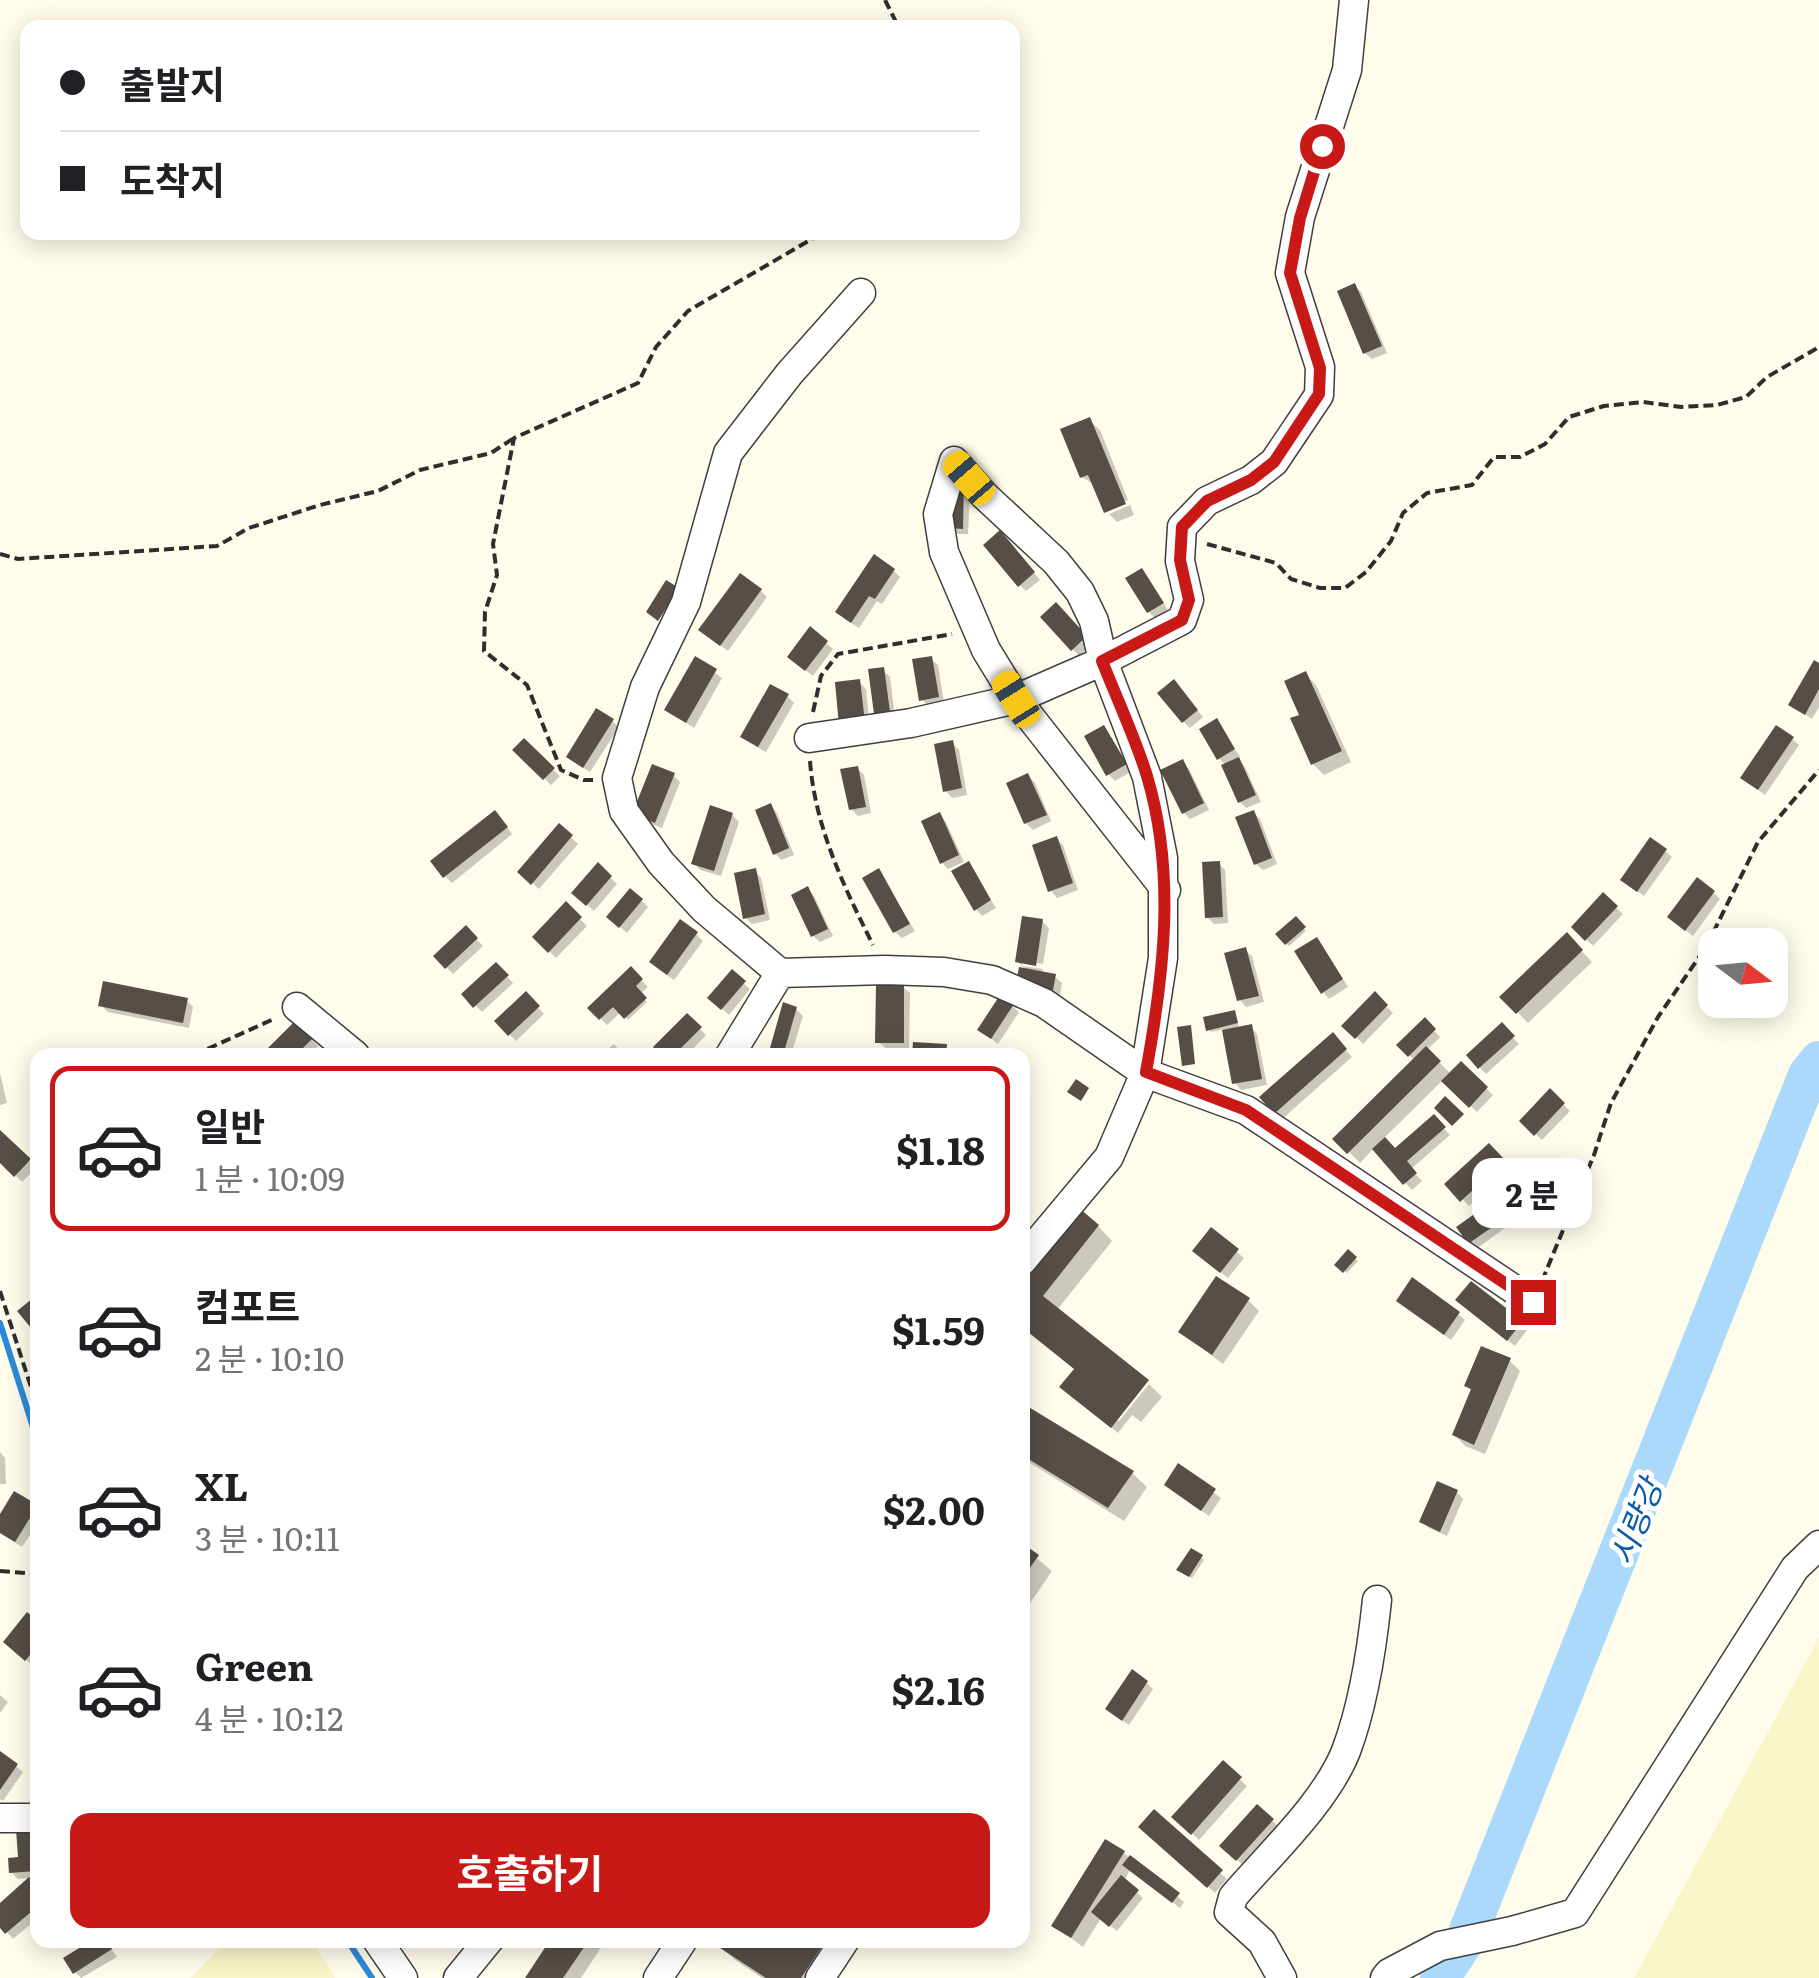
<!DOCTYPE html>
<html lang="ko">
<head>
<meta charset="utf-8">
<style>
	:root { --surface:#fff; --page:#f2f2f2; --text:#202124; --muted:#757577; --line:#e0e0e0; --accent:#c81917 }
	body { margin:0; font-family:Literata,"Noto Sans KR",serif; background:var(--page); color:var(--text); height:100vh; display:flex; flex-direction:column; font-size:38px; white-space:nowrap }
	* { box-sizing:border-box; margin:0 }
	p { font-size:32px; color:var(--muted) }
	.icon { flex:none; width:55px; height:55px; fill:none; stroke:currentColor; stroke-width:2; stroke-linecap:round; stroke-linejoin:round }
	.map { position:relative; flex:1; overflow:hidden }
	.side { position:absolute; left:30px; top:1048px; width:1000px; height:900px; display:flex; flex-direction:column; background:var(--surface); border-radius:20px; box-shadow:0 5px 25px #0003 }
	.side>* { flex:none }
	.top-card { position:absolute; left:20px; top:20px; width:1000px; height:220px; border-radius:20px; box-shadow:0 5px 25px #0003; display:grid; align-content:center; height:220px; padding:0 40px; background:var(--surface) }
	.needle { width:65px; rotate:106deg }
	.buttons { position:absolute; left:1698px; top:928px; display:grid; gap:20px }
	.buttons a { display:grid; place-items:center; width:90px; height:90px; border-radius:20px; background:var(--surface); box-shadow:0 5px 25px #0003; font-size:50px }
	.end { position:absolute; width:45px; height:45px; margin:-22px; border:12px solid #c81917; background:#fff; box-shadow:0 0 0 5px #fff }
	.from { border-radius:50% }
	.bubble { position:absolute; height:70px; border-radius:20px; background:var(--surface); box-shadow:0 5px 25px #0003; font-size:32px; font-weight:700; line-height:70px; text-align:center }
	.car { position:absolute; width:30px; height:60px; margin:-30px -15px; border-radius:12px; box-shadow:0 0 8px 2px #0007; background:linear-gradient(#f5c518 24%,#345 0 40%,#f5c518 0 76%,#345 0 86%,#f5c518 0) }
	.top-card b { display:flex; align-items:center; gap:35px; height:95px; font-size:38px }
	.top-card b+b { border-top:2px solid var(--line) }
	.top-card i { width:25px; height:25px; background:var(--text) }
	ul { padding:18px 0 0; list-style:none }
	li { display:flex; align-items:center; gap:30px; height:165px; margin:0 20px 15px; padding:0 20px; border:5px solid transparent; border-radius:20px }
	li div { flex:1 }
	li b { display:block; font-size:38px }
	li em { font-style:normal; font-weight:700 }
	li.active { border-color:var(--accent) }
	li>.icon { width:90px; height:90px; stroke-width:1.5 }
	.action { display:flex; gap:20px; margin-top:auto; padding:20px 40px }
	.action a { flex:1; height:115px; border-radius:20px; background:var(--accent); color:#fff; font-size:40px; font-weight:700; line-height:115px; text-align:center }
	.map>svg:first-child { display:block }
	.farmland { fill:#f8f6c8 }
	.shadow { fill:#0003 }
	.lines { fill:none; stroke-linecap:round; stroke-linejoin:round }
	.stream { stroke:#2a8ada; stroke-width:6 }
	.river { stroke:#aad9fc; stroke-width:40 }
	.building { fill:#564e47 }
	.minor-casing { stroke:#3f3f3f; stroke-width:31 }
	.path { stroke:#2e2e2e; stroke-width:4; stroke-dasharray:10 5; stroke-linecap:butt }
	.minor { stroke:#fff; stroke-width:28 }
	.route { stroke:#c81917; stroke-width:12 }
	.labels { text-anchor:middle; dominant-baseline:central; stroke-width:10; stroke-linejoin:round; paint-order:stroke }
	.water-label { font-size:32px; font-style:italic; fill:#0a5ba9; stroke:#fff }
</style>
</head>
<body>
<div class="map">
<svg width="1819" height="1978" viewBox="0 0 1819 1978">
	<rect width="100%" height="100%" fill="#fffceb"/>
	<!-- farmland -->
	<path class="farmland" d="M1819,1638V1978H1634Z
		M227,1940H312L335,1978H191Z"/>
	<!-- shadow -->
	<path class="shadow" d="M1355,286L1361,292L1387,353L1372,359L1365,353Z
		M1089,420L1100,430L1128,500L1108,509V513L1096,486L1082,477Z
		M952,484L970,491L968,534H958L951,527Z
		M1130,505L1134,515L1117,522L1109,514Z
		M1006,540L1040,580L1026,591L1020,585Z
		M894,571L900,577L882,604L877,601L859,628L845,619Z
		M1142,571L1168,610L1155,618L1149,612Z
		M761,591L767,597L728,651L708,636Z
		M1056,606L1092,644L1079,656L1043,618Z
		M826,643L833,649L813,676L796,663Z
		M931,659L938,665L944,703L928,706L922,699Z
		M696,660L722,678L694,728L667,710Z
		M1819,666V707L1812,719L1792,705Z
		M883,670L890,677L895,718L883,720L876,713Z
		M1305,674L1316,685L1351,762L1324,775L1313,764L1302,716Z
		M859,682L866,689L870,729L849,731Z
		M1180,689L1203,717L1190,728L1184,722Z
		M787,696L794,703L766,752L750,743L743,736Z
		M612,721L619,727L590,772L576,763Z
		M1216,721L1240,757L1237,758L1245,767L1261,802L1246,808L1240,802L1226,766L1219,758Z
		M1104,728L1132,771L1115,781L1108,774Z
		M1792,739L1799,745L1765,795L1750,784Z
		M524,741L560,776L551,785L515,750Z
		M952,743L959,750L967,795L952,798L946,791Z
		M1182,762L1189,769L1209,810L1190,819L1184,813Z
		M857,768L864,775L871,813L858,816L851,809Z
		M673,775L680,782L662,828L642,820Z
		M1028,776L1035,783L1051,821L1033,830L1026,823Z
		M771,806L777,813L794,855L781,860L775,853Z
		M1253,812L1260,819L1277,864L1263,870L1256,864Z
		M732,815L739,822L721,876L700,870L694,863Z
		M940,815L946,822L964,862L948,869L942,863Z
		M501,820L512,834L452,883L445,876Z
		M559,826L578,844L539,889L520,872Z
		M1056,839L1063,845L1078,890L1057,898L1051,891Z
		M1665,851L1672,857L1644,896L1630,886Z
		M968,864L996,908L982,916L976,909Z
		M1219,864L1225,870L1228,923L1214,924L1207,917Z
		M598,866L617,884L594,911L574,893Z
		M755,871L761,878L770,920L752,924L745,917Z
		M878,871L915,931L902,938L895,932Z
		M807,889L814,896L833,936L820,942L813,936Z
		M1714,893L1720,899L1693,936L1676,923Z
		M1603,896L1623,914L1593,946L1574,927Z
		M641,900L648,907L627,933L609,917Z
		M566,905L587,926L556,958L535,937Z
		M1296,920L1306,931L1289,946L1279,935Z
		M1042,921L1049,928L1043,964L1022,961V966L1018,962Z
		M466,928L483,946L453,974L436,956Z
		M696,934L703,941L674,980L658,969Z
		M1567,936L1592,962L1528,1023L1503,997Z
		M1323,947L1348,987L1329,999L1323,992Z
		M1245,950L1252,956L1264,1002L1246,1007L1240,1000Z
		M496,965L513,983L482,1012L465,995Z
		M1022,966L1043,969L1042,974L1055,977L1062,983L1060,995L1026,989L1027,971Z
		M631,970L648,987L640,994L647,1002L628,1020L621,1012L607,1025L590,1008Z
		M732,973L750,989L729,1015L710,998Z
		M903,987L910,993L909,1049H902L909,1055H887V1049L878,1042Z
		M526,995L544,1014L516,1041L498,1022Z
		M1375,995L1393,1013L1363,1044L1345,1026Z
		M187,1001L193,1007L189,1028L108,1012L101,1005Z
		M1012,1006L1019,1012L998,1044L980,1030Z
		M796,1009L803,1016L791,1055L779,1054L772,1047Z
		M1234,1012L1240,1029L1251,1027L1257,1034L1267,1085L1241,1090L1235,1083L1225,1029L1211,1032L1208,1029Z
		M687,1016L706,1035L687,1055H665Z
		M1425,1021L1440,1037L1427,1050L1451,1074L1461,1064L1493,1095L1477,1112L1443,1080L1383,1139L1395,1152L1434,1118L1450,1135L1411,1169L1422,1181L1412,1190L1374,1148L1360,1163L1336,1139L1415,1061L1400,1045Z
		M296,1024L318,1046L309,1055H265Z
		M1502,1026L1519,1044L1486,1074L1469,1056Z
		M1333,1036L1352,1057L1282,1119L1263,1097Z
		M614,1044L623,1055H600Z
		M0,1073L7,1103L0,1105Z
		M1550,1092L1570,1111L1542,1140L1522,1121Z
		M0,1134L36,1168L22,1182L0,1160Z
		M1489,1146L1510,1168L1469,1206L1448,1184Z
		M1552,1169L1561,1183L1536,1201L1529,1194Z
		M1499,1211L1509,1225L1476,1249L1470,1242Z
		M1098,1226L1112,1241L1057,1310L1116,1418L1119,1421L1149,1384L1162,1397L1141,1422L1132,1415L1118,1433L1069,1393L1076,1370L1022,1328V1283Z
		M1211,1231L1244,1258L1228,1278L1202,1257Z
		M1348,1253L1358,1261L1347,1273L1337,1265Z
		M1248,1300L1259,1311L1223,1364L1181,1332Z
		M1405,1307L1458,1314L1465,1320L1451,1340Z
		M1465,1307L1521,1323L1527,1330L1515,1346Z
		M1509,1360L1520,1371L1485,1454L1465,1446L1455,1435L1473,1392L1467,1386Z
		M1022,1406L1132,1473L1147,1487L1124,1521L1022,1458Z
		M0,1452L5,1458L6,1484H0Z
		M1179,1467L1221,1498L1209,1516L1173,1491Z
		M1457,1492L1463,1499L1447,1536L1429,1528L1422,1522Z
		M15,1494L38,1508V1523L22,1547L0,1533V1518Z
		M1022,1546L1052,1571L1022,1615Z
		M1201,1557L1204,1560L1192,1578L1182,1572Z
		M38,1614V1660L33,1665L12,1649Z
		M1147,1683L1153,1689L1129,1725L1115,1715Z
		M0,1695L8,1702L0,1713Z
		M1,1754L23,1772L3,1801L0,1799Z
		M1223,1764L1247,1786L1199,1840L1175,1817Z
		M1257,1807L1279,1827L1244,1866L1222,1846Z
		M1154,1813L1227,1879L1215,1893L1142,1827Z
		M31,1831L38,1837V1877L18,1879L11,1872L21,1860Z
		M1124,1853L1184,1902L1180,1908L1130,1870L1124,1881L1143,1898L1117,1931L1101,1918L1083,1947L1054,1925Z
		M38,1890V1918L13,1939L0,1924V1906Z
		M97,1940H105L117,1957L81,1978L75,1972Z
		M553,1940H606L581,1978H528Z
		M724,1940H849L825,1978H762L735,1960L720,1946Z"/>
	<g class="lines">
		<!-- stream -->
		<path class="stream" d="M0,1323L38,1443
			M347,1940L372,1978"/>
		<!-- river -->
		<path class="river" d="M1440,1978L1466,1938L1808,1075L1819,1061"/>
	</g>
	<!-- building -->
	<path class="building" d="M1355,283L1382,346L1363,354L1337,291Z
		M1090,417L1126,504L1104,513L1088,475L1080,478L1060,429Z
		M949,482H964L963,529L948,528Z
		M1000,530L1035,572L1018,587L983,545Z
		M874,554L895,569L875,599L869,596L851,623L835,612Z
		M1142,568L1164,603L1147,613L1125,578Z
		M740,573L762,589L720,646L698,630Z
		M666,580L679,588L658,621L646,612Z
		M1056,602L1087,636L1071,651L1040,617Z
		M810,626L828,641L805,671L787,657Z
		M695,656L717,669L686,723L664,710Z
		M932,656L939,697L919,701L912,659Z
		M1814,660L1819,663V689L1805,715L1788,705Z
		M884,667L890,712L874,714L868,669Z
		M1306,671L1342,751L1311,765L1290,718L1299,715L1284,681Z
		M860,679L865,723L839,726L835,682Z
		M1174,679L1198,710L1182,723L1157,693Z
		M770,684L789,694L758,747L740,737Z
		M596,708L614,719L583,768L566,757Z
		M1217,718L1235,749L1217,760L1199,729Z
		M1104,725L1127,764L1106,776L1084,736Z
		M1776,725L1794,737L1758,790L1740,778Z
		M524,738L555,768L543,780L512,750Z
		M953,740L962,788L943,792L934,744Z
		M1239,757L1256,795L1238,803L1221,765Z
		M1183,759L1204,803L1182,814L1160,770Z
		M652,764L675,773L655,823L632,814Z
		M858,766L866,807L849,810L840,769Z
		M1028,773L1047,815L1024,824L1006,783Z
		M771,803L789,848L773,855L755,810Z
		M710,805L733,813L714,871L691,864Z
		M495,810L508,827L443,878L430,861Z
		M1254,810L1272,858L1254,865L1235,817Z
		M940,812L959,855L940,864L921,821Z
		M559,823L573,835L531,885L517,872Z
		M1057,836L1073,883L1048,892L1032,845Z
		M1650,837L1667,849L1637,892L1620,880Z
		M969,861L991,900L974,911L951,871Z
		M1220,861L1223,917L1205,918L1202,862Z
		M598,862L612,876L586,906L571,893Z
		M756,868L765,914L743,919L734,873Z
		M879,868L910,924L893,933L862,878Z
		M1697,877L1715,891L1685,931L1667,917Z
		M808,886L828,929L811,937L791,895Z
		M630,888L643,899L619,928L606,917Z
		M1603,892L1618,906L1585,941L1571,927Z
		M566,901L582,917L548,953L532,937Z
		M1022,916L1043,919L1036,966L1015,962Z
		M1296,916L1306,927L1285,945L1275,934Z
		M680,919L698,932L667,975L649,962Z
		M466,925L478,938L445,969L433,956Z
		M1567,932L1583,950L1516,1014L1499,997Z
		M1317,937L1343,979L1321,994L1294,951Z
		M1246,947L1259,996L1237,1001L1224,953Z
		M496,962L509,975L473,1008L461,994Z
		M631,966L643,979L636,986L647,998L624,1019L613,1007L599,1020L587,1008Z
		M1019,967L1056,974L1053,990L1016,983Z
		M732,969L746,981L721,1010L707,998Z
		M103,981L188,998L183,1023L98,1006Z
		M876,984H904V1043H875Z
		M526,991L540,1006L508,1036L494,1021Z
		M1375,991L1388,1005L1355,1039L1341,1026Z
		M1000,995L1014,1004L991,1039L977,1030Z
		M783,1002L797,1007L784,1052L770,1048Z
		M1235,1010L1238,1023L1206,1031L1203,1017Z
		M687,1013L702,1027L674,1055H661L653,1047Z
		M1425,1017L1436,1029L1408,1057L1396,1045Z
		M296,1020L313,1038L296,1055H261Z
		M1502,1022L1515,1036L1478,1069L1466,1055Z
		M1252,1024L1262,1079L1232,1084L1222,1030Z
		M1191,1025L1195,1064L1182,1066L1177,1027Z
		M1333,1032L1347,1049L1274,1114L1259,1097Z
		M913,1042L947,1044L946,1055H912Z
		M1426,1046L1441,1061L1347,1154L1332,1139Z
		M1461,1061L1488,1087L1469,1108L1441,1081Z
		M1076,1079L1089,1088L1081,1101L1067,1092Z
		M1550,1088L1565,1103L1534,1136L1519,1121Z
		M1445,1096L1464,1114L1452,1126L1434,1108Z
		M1434,1114L1446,1127L1407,1161L1417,1173L1403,1185L1372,1149L1385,1137L1395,1148Z
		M0,1130L31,1159L14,1177L0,1163Z
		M1489,1143L1505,1160L1460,1202L1444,1184Z
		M1545,1159L1556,1175L1527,1196L1516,1180Z
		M1493,1201L1505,1218L1468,1244L1456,1227Z
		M1079,1208L1099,1225L1043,1296L1149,1380L1111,1428L1059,1387L1074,1369L1022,1327V1278Z
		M1211,1227L1239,1249L1220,1273L1192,1251Z
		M1348,1249L1357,1257L1343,1273L1334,1265Z
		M1216,1276L1250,1298L1212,1355L1178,1332Z
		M1412,1277L1460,1312L1444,1335L1396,1301Z
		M1471,1281L1523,1321L1507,1341L1455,1300Z
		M38,1294V1322L31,1328L17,1311Z
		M1481,1346L1511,1358L1474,1445L1452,1435L1471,1389L1464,1386Z
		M1022,1403L1134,1471L1108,1508L1022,1455Z
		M1178,1463L1216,1489L1201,1511L1164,1485Z
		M1437,1481L1458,1490L1440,1532L1419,1522Z
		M14,1491L38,1505L15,1542L0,1533V1514Z
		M1022,1543L1039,1555L1022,1579Z
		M1191,1548L1203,1555L1189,1577L1176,1570Z
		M38,1610V1645L25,1661L3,1642L27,1612L32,1616Z
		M1132,1669L1148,1681L1122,1721L1105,1709Z
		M0,1751L18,1764L0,1790Z
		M1223,1760L1242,1777L1191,1835L1171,1817Z
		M1257,1804L1274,1819L1236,1861L1219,1846Z
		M1154,1809L1223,1870L1207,1888L1138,1827Z
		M32,1828L36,1871L9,1873L8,1858L18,1857L16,1829Z
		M1105,1839L1125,1851L1071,1938L1051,1926Z
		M1130,1855L1180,1893L1172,1903L1122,1865Z
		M1121,1875L1139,1890L1109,1927L1091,1912Z
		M29,1877L38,1887V1906L5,1934L0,1928V1903Z
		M92,1940H106L112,1949L73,1974L63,1958Z
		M550,1940H589L563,1978H525Z
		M721,1940H826L801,1978H766L717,1946Z"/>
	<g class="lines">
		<defs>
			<path id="minor" d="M809,738L911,723L1016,699L1103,661L1182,620L1189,600L1180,561L1182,527L1207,501L1251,480L1274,462L1319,395L1320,367L1290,273L1300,217L1347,70L1354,0
				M780,973L704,909L661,863L624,811L617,778L645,687L686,602L728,453L789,374L861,293
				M297,1007L355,1055
				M730,1055L780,973L885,970L944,972L992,980L1044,1003L1145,1073L1246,1110L1533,1302
				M1022,1261L1109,1157L1145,1073L1163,958V858L1147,777L1103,661L1094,621L1080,592L1056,562L984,495L954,461L938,514L944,552L986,650L1016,699L1166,890
				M0,1818H38
				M377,1940L403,1978
				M458,1978L489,1940
				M658,1978L683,1940
				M820,1978L845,1940
				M1282,1978L1262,1942L1229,1912L1233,1897C1269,1855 1326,1802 1346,1751C1363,1706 1372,1648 1377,1600
				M1385,1978L1389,1973L1440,1946L1512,1931L1575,1913L1795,1568L1819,1545"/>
		</defs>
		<!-- minor casing -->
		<use href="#minor" class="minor-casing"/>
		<!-- path -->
		<path class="path" d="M885,0L899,28
			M1207,544L1276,563L1291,579L1320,588H1345L1366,572L1391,541L1403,513L1427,493L1472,485L1494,457H1520L1545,444L1569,417L1604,406L1643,402L1681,407L1717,405L1746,397L1767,377L1819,347
			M0,554L18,559L217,546L249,528L320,505L378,491L420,470L491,453L514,438
			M813,712L821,676L838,654L952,634
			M810,761C815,827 844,887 873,945
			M593,780H584L561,770L527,685L484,651L485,612L497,575L493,544L514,438L638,383L656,347L688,311L824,232
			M194,1055L276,1018
			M1542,1281L1594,1155L1611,1103L1658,1017L1706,947L1758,842L1819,770
			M0,1291L38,1409
			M0,1571L38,1574"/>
		<!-- minor -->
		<use href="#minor" class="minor"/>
	</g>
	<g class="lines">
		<!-- route -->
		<path class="route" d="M1322,146L1300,218L1290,273L1320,368L1319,394L1274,462L1251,480L1207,501L1182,527L1180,560L1189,600L1182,620L1102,661C1117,699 1135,737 1147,776C1176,873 1164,974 1146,1072L1246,1110L1533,1302"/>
	</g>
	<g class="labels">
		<!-- water labels -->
		<g class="water-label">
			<text transform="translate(1634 1521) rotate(-68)">시량강</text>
		</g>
	</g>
</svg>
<div class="buttons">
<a><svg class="needle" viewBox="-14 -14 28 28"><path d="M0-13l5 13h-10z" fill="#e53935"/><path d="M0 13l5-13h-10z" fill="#757577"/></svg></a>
</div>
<i class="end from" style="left:1322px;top:146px"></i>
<i class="end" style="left:1533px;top:1302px"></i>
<div class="bubble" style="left:1472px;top:1158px;width:120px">2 분</div>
<i class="car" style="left:969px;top:478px;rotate:319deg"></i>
<i class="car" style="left:1016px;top:699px;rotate:328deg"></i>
<div class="top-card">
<b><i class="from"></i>출발지</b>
<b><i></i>도착지</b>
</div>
<section class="side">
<ul>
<li class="active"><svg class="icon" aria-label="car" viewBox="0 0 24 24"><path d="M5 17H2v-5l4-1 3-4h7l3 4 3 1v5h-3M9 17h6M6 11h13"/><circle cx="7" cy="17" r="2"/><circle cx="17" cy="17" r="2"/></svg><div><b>일반</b><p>1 분 · 10:09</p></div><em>$1.18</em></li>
<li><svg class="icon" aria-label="car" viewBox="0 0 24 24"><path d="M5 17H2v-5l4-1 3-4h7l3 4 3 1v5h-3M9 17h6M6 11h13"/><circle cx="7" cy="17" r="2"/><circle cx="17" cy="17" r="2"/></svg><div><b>컴포트</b><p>2 분 · 10:10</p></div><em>$1.59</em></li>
<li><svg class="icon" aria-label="car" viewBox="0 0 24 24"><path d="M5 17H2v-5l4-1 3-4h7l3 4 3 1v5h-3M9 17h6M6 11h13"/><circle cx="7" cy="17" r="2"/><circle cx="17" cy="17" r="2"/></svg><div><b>XL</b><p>3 분 · 10:11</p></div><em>$2.00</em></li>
<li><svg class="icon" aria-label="car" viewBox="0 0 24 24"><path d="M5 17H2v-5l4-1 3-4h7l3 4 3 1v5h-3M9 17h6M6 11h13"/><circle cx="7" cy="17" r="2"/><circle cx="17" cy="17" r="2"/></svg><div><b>Green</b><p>4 분 · 10:12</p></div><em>$2.16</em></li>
</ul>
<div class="action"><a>호출하기</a></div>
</section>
</div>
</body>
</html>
